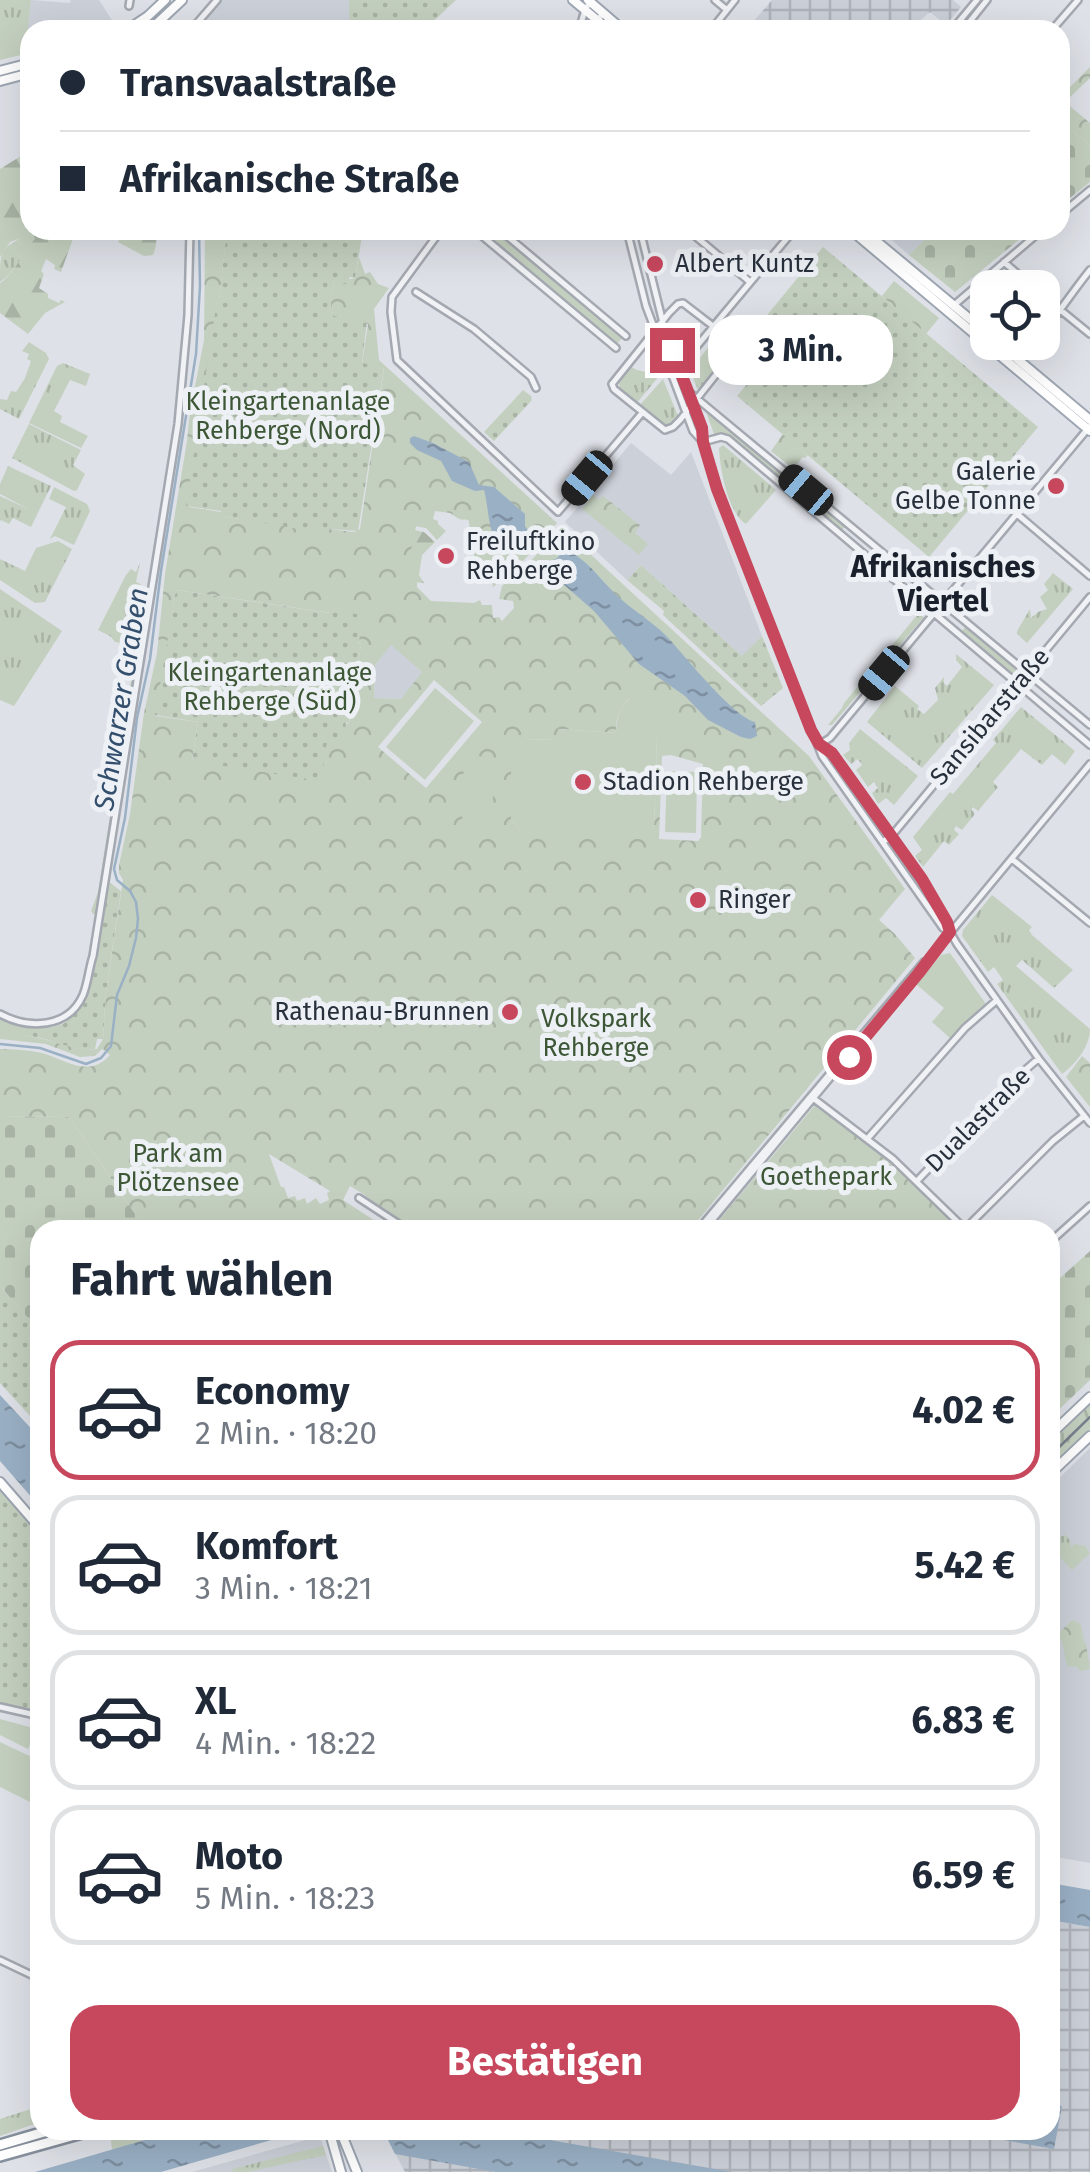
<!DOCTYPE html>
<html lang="de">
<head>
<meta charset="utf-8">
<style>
	:root { --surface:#fff; --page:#f6f6f7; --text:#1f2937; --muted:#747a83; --line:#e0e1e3; --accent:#c7475d }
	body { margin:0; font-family:"Fira Sans",sans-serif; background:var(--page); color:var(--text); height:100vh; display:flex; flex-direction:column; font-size:38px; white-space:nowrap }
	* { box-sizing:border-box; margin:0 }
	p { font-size:32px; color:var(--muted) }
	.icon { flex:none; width:55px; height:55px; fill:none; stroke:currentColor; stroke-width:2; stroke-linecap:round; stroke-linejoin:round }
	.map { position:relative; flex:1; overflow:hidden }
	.details { position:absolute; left:30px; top:1220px; width:1030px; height:920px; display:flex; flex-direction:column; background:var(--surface); border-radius:30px; box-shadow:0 10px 40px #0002 }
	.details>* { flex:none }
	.hud { position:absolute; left:20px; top:20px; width:1050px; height:220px; border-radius:30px; box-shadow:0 10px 40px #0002; display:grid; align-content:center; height:220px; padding:0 40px; background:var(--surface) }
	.controls { position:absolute; left:970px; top:270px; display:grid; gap:20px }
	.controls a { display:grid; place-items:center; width:90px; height:90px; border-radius:20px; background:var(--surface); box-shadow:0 10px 40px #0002; font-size:50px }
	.end { position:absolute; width:45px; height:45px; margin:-22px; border:12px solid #c7475d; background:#fff; box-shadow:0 0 0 5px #fff }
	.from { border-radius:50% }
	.bubble { position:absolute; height:70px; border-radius:30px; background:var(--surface); box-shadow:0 10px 40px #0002; font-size:32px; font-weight:700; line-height:70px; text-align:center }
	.car { position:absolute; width:30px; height:60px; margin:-30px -15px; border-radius:12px; box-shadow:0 0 8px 2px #0007; background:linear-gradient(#222 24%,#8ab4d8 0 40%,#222 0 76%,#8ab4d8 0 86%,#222 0) }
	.hud b { display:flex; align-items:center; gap:35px; height:95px; font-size:38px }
	.hud b+b { border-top:2px solid var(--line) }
	.hud i { width:25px; height:25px; background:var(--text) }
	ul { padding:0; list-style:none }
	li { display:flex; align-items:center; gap:30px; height:140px; margin:0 20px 15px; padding:0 20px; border:5px solid var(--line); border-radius:30px }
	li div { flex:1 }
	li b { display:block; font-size:38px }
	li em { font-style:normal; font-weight:700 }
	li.active { border-color:var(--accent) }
	li>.icon { width:90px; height:90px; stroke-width:1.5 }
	h2 { padding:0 40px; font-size:45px; line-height:120px }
	.primary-button { display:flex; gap:20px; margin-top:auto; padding:20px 40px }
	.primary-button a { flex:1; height:115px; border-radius:30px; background:var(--accent); color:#fff; font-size:40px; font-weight:700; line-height:115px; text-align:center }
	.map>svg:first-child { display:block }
	.built { fill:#ccd0d8 }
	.industrial { fill:url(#industrial-grid) }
	.grass { fill:url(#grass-tufts) }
	.forest { fill:url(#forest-firs) }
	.cemetery { fill:url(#cemetery-stones) }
	.park { fill:url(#park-crowns); fill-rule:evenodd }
	.garden { fill:url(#garden-dots) }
	.pitch { fill:#c4d0bf }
	.water { fill:url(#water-ripples) }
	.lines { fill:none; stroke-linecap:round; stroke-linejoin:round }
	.stream { stroke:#9ab0c5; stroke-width:2.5 }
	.minor-casing { stroke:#a4a8b0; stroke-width:10 }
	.major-casing { stroke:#9da6b2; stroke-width:12 }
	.highway-casing { stroke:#868f9c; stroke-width:14 }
	.minor { stroke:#f0f2f5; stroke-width:5 }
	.major { stroke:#fff; stroke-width:8 }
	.highway { stroke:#fff; stroke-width:9 }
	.tram { stroke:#78818f; stroke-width:2.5 }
	.route { stroke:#c7475d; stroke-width:12 }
	.poi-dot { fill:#c7475d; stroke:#edf0f4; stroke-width:4 }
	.labels { text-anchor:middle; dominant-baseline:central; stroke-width:10; stroke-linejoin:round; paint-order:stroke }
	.poi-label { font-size:25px; fill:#28303c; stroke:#edf0f4; text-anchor:start }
	.park-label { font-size:25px; fill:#3d5736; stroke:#edf0f4 }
	.street-label { font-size:25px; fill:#28303c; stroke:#edf0f4 }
	.water-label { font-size:28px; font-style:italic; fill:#344f6e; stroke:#edf0f4 }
	.quarter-label { font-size:30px; font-weight:bold; fill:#1a212d; stroke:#edf0f4 }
</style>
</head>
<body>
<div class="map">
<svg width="1090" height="2172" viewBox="0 0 1090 2172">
	<defs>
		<pattern id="industrial-grid" width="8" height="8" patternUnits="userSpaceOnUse" patternTransform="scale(2.5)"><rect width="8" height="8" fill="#ccd0d8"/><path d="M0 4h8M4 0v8" fill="none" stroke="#afb3ba"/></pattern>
		<pattern id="grass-tufts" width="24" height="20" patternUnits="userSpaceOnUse" patternTransform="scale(2.5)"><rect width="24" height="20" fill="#c4d0bf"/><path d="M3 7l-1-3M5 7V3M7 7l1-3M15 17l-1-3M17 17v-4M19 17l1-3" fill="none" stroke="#a8b3a5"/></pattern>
		<pattern id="forest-firs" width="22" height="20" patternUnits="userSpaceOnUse" patternTransform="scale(2.5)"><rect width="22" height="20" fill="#c4d0bf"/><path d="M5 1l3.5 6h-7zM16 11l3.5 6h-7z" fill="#a8b3a5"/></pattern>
		<pattern id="cemetery-stones" width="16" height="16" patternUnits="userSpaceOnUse" patternTransform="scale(2.5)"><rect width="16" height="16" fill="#c4d0bf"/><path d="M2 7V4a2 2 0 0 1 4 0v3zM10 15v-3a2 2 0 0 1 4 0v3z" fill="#a8b3a5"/></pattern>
		<pattern id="park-crowns" width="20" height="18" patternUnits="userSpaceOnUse" patternTransform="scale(2.5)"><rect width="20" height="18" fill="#c4d0bf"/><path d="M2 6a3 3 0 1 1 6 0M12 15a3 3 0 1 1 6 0" fill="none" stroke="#a8b3a5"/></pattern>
		<pattern id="garden-dots" width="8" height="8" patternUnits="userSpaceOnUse" patternTransform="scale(2.5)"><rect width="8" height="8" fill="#c4d0bf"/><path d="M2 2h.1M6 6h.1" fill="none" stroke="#a8b3a5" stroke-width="1.8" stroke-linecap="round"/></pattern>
		<pattern id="water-ripples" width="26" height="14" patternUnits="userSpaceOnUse" patternTransform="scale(2.5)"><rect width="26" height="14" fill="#9ab0c5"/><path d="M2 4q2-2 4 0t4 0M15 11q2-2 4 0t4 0" fill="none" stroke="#7e90a1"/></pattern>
	</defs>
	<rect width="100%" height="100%" fill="#dee1e7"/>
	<!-- built -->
	<path class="built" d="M31,0L70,3L71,0H99L115,25L104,30H30V49L25,51Z
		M220,0H349V30H201L196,28Z
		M880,230H934L909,255Z
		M631,443L671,475L691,452L762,636L743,657L641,565L627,580L565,522Z
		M391,644L423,673L401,699L374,698L375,665Z
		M1090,1448V1863L1050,1856V1487Z
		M320,2136L332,2172H192Z"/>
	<!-- industrial -->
	<path class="industrial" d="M772,0H953L961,7L946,25L930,12L909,30H753L756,26L752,23Z
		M1050,1920L1090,1927V2172H405L383,2130H1050Z"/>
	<!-- grass -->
	<path class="grass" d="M0,0H31L25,54L0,60Z
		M30,229L45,230C26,243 19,270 0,282C0,248 0,250 28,234Z
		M481,230H494L623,337L616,345Z
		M719,334L729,343L730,354L700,390L697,388L690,370Z
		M29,342L46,353L49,359L19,419L0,409V399L7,400L11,391L16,392L25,378L31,361L27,359L29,354L22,351Z
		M63,363L90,374L86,386L70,380L54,411L62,416L60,422L88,436L81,448L29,423L57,366Z
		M629,366L637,370L660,375L636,404C619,389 612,386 629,366Z
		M663,379L678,416L673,422L665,425L639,406Z
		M705,409L845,527L842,530L729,436L714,434Z
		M29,424L81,450L73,465L85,474L77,490L74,491L14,459L12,458Z
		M723,445L776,490L746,524C728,513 720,469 719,448Z
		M8,466L51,486L31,527L13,518L9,524L1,520L0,522V496L28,509L0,494V484Z
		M54,487L87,504L90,511L74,545L55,536L50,539L66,507L49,499Z
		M58,541L72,549L45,602L35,603L0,580V559L25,571L36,548Z
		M140,563L136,582L141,584L128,644L115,642L110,636L98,630L126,575L131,569L136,572Z
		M1053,573L1073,589L1027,643L1017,634V631L1030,609L1031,618L1038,612L1047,609L1040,597L1048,590L1044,584Z
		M0,589L62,631L14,706L0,700Z
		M918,614L924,617L832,725H828L842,708L844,703Z
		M967,625L1020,669L1012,678L960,633Z
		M956,654L994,685L922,768L867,722L895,686L919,706L917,709L924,714L938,700L935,688L944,677V683L947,686L962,667L956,660Z
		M135,655H137L97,914H93L91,911L98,892Z
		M1021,707L1075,751L1065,765L1052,754L1042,765L1021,749L993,782L998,787L978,811L973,807L971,809L975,814L962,830L956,826L954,830L959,834L949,845L944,841L923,867L915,856L922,850L913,837L950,792L953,794L996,743L993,740Z
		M860,729L918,776L894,805L886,798L878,804L872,793L878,788L874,782L868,787L856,770L862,765L858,759L851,764L843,755L850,750L849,743Z
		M992,895L1032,927L1029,930L1032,935L1073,970L1054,988L1022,960L1016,966L1090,1029C1090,1046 1076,1064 1062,1074L997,984L1003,980L994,967L988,972L962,936L963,930Z
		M1090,1401V1429L1050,1468V1440Z
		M1066,1535L1070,1541L1071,1547L1075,1544L1085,1546L1090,1553L1072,1570L1050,1547L1052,1539Z
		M40,2106V2122L0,2136V2119Z
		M323,2146L326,2155L247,2172H233L232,2169Z"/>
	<!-- forest -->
	<path class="forest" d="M29,151L30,229L27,236L10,242L0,257V169Z
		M45,230H84L79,236H74L61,272L54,269L55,265L46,259L41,271L44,274L39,288L48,294V298L59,303L61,300L65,302L45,313L28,334L0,313V283C19,270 25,243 45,230Z
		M124,230H159C155,239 157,248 153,255L144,256L118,242Z
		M429,456L509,573L493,587L491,561H485L486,574H477L468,516L462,520L450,513L435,511L433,519L438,521V524L446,531L437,540L426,528L414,526Z
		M414,530L424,532L435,542L422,555L419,575L424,583L403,581Z"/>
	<!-- cemetery -->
	<path class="cemetery" d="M1060,120L1090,146V182L1060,206Z
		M934,230H1031L955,292L909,255Z
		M0,1116L69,1117L146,1230H40V1332L0,1286Z
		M1090,1251V1380L1050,1418V1277L1059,1279Z"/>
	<!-- park -->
	<path class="park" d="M1090,67V78L1065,102L1090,123V146L1060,120V97Z
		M205,230H227L219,301H217L189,507L221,512V516L327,533L328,529L354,532L360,529L384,368L362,364L368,324L333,316L330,310L334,282L355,278L359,257L365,274L370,272L378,284L389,288L374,309L379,360L557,523L525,559L493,587L491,561L484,559L473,521C464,518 457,522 452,512L428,505L419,512L406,574L417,582V587L431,601L474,603L480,600L482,605H492L493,618L499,617L502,621L514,608L513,601L499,599L502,586L529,563L561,527L809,756L905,889L879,920L895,934L915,958L690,1230H412L366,1201L365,1195L350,1186L343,1200L389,1230H146L69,1117L0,1116V1049C14,1049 28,1050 42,1053C66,1060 89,1079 110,1055L102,1049L95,1056L80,1057L46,1044L0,1039V1018L24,1026V1035C47,1038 77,1052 97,1049L103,1039L106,992L123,880L119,873V865L130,814L144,713L157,653L165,574L187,441L190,412L204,340ZM176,590L331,613V611L361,644L349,722L327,742L192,761L198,722L156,716ZM391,645L422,672L401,699L374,698L375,665ZM434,680L482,722L426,788L378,747ZM629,698L657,737L654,827L523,835L511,819V758L524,739L558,740L559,729L616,733C615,719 620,709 629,698ZM671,755L703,764L701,837L698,841L659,839L662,756ZM269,1154L330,1191L327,1193L329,1200L320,1204L316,1198L307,1204L305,1198L297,1201L295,1196L288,1198L284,1187H281Z
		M894,281L939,318L926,334L908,319L799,448L808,455L805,458L803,457L793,469L771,451L783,434L790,440L899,311L882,296Z
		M593,495L599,500L603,496L640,525L635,533L648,544L639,555L582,509Z
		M1082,1056L1090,1063V1107L1066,1077Z
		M815,1105L890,1161L961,1230H711Z
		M1072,1620L1081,1624L1084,1642L1086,1643L1090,1669L1080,1671L1077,1667L1067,1666L1062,1641H1056L1055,1637Z
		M114,2130H179L112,2150L110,2131Z"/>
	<!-- garden -->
	<path class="garden" d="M349,0H456L424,30H349Z
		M227,230H363L355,278L350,277L346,284L334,283L330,310L334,316L367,321L362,363L384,367L358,531L329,529L328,534L221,516V511L186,506L217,300H219Z
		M823,247L1038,427L929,557L737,396L780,345L758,326Z
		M523,390L531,396L532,400L494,441L484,432Z
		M641,565L742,656L762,636L783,688L761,706L663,615L664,611L627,580Z
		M176,590L330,613L331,610L362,615L359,643L361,644L349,722L346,723L343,744L327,742L321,781L192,761L198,722L155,715Z
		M108,881L121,891L106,992L103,1039H97L95,1049C74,1052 47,1037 24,1035V1027H52L63,1024L74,1015L87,998Z
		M0,1286L40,1332V1427L0,1383Z
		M0,1491L40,1536V1713L0,1703Z"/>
	<!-- pitch -->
	<path class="pitch" d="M435,688L474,721L425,780L386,747Z
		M639,691L686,733L682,740L657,738L654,827L644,839L523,835L511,819V757L524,739L557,740L558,729L616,733C616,714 623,701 639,691Z
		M468,756L494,757L492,827L462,826L464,758Z
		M667,771L697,772L696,833L665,832Z
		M950,953L986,1004L951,1039L932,1022L944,1008L916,984L941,955Z
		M0,1719L37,1729L28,1749L0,1735Z
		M0,1742L40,1761V1792L34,1804L0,1787Z"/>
	<!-- water -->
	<path class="water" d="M414,436L433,443L469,462L479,485L494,487L525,514V526L532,536L522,549C485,555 491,514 484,490L475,491L452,481L441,461L417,450L410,443V438Z
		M571,552C592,564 604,585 622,600C638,614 657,625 671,641C687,659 734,717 755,722L757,736L750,739L741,737L708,720L685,696L639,664L594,611L554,576L544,562L556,559L562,553L567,554Z
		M0,1395L40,1438V1507L0,1461Z
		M1050,1883L1090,1890V1927L1050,1920Z
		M1050,2104L1062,2106L1054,2149L947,2130H1050Z
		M179,2130H306L161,2172H35Z
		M383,2130H527V2136L732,2172H496L395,2154Z"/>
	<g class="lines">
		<!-- stream -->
		<path class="stream" d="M0,1044L40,1048L86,1064L101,1058L111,1046L117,995L129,966L136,938L138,919L136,902L130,891L117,880L114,869L125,818L137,718L150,659L161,571L196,354L200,286L199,230"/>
		<defs>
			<path id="minor" d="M715,0L727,10
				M129,6L130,0
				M191,30L217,0
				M579,30L585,10L590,2
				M590,30L603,13
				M711,30L735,0
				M952,30L977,0
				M963,30L987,0
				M1052,30L1078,0
				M1060,215L1090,190
				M441,230L392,297L391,312L397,360L558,512L642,413
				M475,230L616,348
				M500,230L626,336
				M627,230L646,306L693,431L703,442
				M640,230L665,331L703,429V442L717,489L822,756L943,928L950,932
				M688,230L732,267
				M1004,262L1034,288
				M738,272L750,282
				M416,292L474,329L531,377L536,388
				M1042,295L1090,334
				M683,303L722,333L737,348L680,420L673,427L665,430L614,389L612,384L669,313L678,304Z
				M953,306L1042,230
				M1042,333C1059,313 1073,291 1090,270
				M1018,360L1035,342
				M672,376L794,230
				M689,392L1090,725
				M703,442L721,437L728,439L1090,745
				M1017,514L1090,576
				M819,745L831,753L921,879L947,922L950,932L957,944L1039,1059L1090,1123
				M819,745L830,738L1090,426
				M883,842L894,833L1090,597
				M1012,859L1090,923
				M0,1014C28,1029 68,1029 83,995C88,983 89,968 93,956L178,424L188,315L190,230
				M813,1098L893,1159L966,1230
				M868,1138L965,1028L997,1000
				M917,1181L1010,1083L1038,1059
				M359,1198L408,1230
				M965,1229L1053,1141L1084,1116
				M698,1230L924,962
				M704,1230L1090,764
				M1050,1242L1090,1206
				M0,1707L40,1716
				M0,1960L40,1979"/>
			<path id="major" d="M573,0L609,30
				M588,0L623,30
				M127,30L148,16L165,0
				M150,30L182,0
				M0,71L30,63
				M0,81L30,73
				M851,230L1090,431
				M863,230L988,334
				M997,342L1090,420
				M1050,1435L1090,1397
				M1050,1474L1090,1436
				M0,1482L40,1528
				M329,2130L341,2172
				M340,2130L357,2172"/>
			<path id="highway" d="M0,2145L51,2130
				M0,2156L93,2130"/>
		</defs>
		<!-- minor casing -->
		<use href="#minor" class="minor-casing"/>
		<!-- major casing -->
		<use href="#major" class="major-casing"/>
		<!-- highway casing -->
		<use href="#highway" class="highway-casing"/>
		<!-- minor -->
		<use href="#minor" class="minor"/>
		<!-- major -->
		<use href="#major" class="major"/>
		<!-- highway -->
		<use href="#highway" class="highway"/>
		<!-- tram -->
		<path class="tram" d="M1050,1456L1090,1417"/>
	</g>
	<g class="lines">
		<!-- route -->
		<path class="route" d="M672,350L702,428L703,442L717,489L811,730L819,744L832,753L922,879L947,922L950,932L918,974L849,1057"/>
	</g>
	<!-- markers -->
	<g class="poi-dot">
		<circle cx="655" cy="264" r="10"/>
		<circle cx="1056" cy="486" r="10"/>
		<circle cx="446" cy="556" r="10"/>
		<circle cx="583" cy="782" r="10"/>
		<circle cx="698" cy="900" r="10"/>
		<circle cx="510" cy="1012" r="10"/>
	</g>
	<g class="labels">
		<!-- poi labels -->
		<g class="poi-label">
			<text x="675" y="264">Albert Kuntz</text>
			<text x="1036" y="472" text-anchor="end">Galerie<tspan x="1036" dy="29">Gelbe Tonne</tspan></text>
			<text x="466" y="542">Freiluftkino<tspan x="466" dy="29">Rehberge</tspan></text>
			<text x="603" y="782">Stadion Rehberge</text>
			<text x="718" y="900">Ringer</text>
			<text x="490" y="1012" text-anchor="end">Rathenau-Brunnen</text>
		</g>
		<!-- park labels -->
		<g class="park-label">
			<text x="288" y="402">Kleingartenanlage<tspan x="288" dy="29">Rehberge (Nord)</tspan></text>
			<text x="270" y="673">Kleingartenanlage<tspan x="270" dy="29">Rehberge (Süd)</tspan></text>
			<text x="596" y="1019">Volkspark<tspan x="596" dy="29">Rehberge</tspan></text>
			<text x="178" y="1154">Park am<tspan x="178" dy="29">Plötzensee</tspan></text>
			<text x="826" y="1177">Goethepark</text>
		</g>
		<!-- street labels -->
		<g class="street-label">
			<text transform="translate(990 717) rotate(-50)">Sansibarstraße</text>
			<text transform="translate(978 1120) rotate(-45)">Dualastraße</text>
		</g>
		<!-- water labels -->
		<g class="water-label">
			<text transform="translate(121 699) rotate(-81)">Schwarzer Graben</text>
		</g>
		<!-- quarter labels -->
		<g class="quarter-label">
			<text x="943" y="567">Afrikanisches<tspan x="943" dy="34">Viertel</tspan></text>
		</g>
	</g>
</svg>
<div class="controls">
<a><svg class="icon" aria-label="locate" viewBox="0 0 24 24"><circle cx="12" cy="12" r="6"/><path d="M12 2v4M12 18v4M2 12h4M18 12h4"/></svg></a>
</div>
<i class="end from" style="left:849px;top:1057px"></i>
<i class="end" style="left:672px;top:350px"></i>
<div class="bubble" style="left:708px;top:315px;width:185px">3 Min.</div>
<i class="car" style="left:587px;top:478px;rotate:220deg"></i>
<i class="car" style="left:806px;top:490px;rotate:310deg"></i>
<i class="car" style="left:884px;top:673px;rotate:220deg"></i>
<div class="hud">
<b><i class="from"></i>Transvaalstraße</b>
<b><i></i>Afrikanische Straße</b>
</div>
<section class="details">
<h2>Fahrt wählen</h2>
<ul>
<li class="active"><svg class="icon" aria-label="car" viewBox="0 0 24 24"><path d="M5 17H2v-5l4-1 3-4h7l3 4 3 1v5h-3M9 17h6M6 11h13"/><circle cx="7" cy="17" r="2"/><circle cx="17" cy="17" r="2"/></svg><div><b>Economy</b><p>2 Min. · 18:20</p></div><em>4.02 €</em></li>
<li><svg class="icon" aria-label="car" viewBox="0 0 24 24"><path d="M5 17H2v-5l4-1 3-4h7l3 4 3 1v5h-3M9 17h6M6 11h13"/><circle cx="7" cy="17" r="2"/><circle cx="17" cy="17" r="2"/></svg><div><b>Komfort</b><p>3 Min. · 18:21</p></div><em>5.42 €</em></li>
<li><svg class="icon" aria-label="car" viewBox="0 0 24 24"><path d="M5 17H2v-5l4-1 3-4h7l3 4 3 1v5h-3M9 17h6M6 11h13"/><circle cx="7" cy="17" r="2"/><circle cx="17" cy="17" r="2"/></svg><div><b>XL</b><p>4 Min. · 18:22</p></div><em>6.83 €</em></li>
<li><svg class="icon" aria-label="car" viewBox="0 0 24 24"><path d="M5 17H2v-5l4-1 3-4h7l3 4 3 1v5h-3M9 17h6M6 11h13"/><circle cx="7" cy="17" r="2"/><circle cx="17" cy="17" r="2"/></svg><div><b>Moto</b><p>5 Min. · 18:23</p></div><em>6.59 €</em></li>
</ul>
<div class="primary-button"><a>Bestätigen</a></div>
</section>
</div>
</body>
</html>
